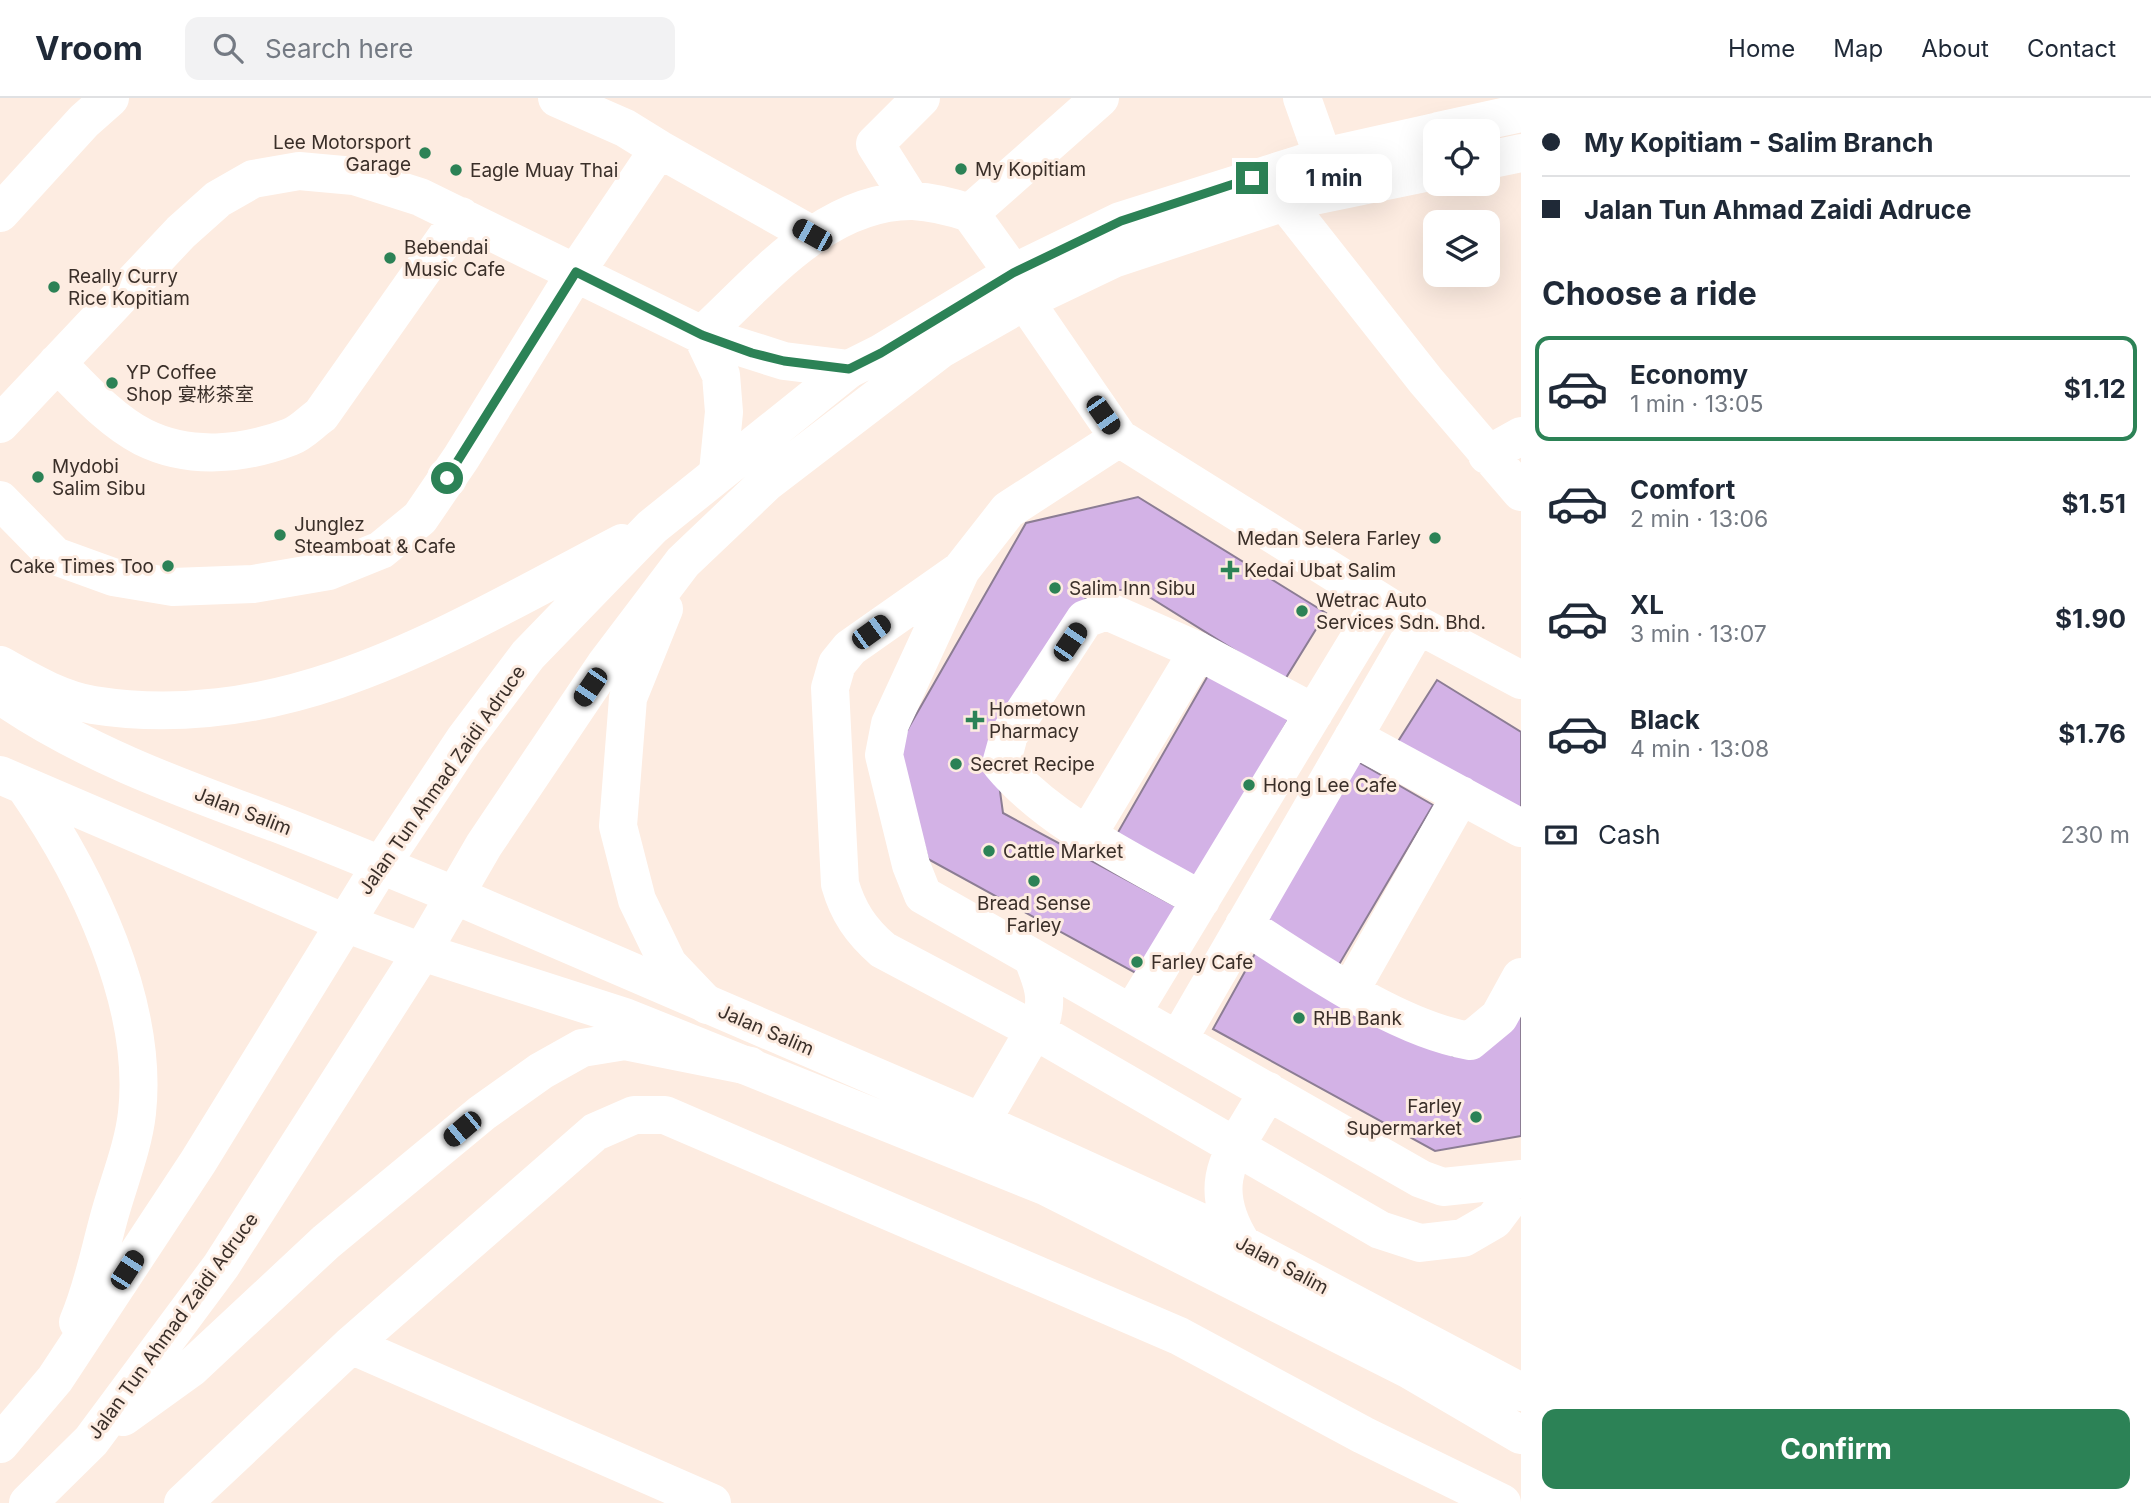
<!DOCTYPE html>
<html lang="en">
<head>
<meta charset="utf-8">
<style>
	:root { --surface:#fff; --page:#f2f2f3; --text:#1f2937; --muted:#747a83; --line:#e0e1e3; --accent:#2c8256 }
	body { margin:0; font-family:Inter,"Noto Sans SC",sans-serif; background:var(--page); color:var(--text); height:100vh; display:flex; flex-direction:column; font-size:26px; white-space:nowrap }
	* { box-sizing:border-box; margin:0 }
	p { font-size:23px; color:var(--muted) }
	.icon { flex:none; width:38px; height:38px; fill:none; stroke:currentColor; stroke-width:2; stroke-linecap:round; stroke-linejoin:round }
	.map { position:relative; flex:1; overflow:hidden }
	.side { display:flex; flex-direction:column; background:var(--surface); width:630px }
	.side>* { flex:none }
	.top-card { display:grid; align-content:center; height:154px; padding:0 21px; background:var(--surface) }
	.fabs { position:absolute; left:1423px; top:21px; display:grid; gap:14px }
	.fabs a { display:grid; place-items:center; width:77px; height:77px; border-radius:14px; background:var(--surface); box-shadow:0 7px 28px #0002; font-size:35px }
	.end { position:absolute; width:32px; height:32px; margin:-16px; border:9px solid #2c8256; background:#fff; box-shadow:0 0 0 4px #fff }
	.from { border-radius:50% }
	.bubble { position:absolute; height:49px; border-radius:14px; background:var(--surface); box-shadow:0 7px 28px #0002; font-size:23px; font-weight:700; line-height:49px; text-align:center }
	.car { position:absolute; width:21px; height:42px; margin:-21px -10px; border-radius:9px; box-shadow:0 0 5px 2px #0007; background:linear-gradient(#222 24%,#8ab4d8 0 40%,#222 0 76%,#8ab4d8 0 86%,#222 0) }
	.top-card b { display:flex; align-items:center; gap:24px; height:66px; font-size:26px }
	.top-card b+b { border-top:2px solid var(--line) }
	.top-card i { width:18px; height:18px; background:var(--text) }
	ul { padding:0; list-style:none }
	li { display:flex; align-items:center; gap:21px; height:105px; margin:0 14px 10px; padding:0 7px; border:4px solid transparent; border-radius:14px }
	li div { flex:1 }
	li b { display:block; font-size:26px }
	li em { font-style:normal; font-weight:700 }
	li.selected { border-color:var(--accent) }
	li>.icon { width:63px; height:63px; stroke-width:1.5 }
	h2 { padding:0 21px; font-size:32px; line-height:84px }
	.pay { display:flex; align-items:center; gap:18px; height:77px; padding:0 21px; font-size:26px }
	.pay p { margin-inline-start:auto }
	.cta { display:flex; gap:14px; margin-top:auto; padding:14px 21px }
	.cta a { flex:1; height:80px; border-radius:14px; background:var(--accent); color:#fff; font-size:28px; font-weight:700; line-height:80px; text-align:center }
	header { display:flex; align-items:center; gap:42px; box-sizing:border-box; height:98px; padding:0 35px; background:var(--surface); border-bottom:2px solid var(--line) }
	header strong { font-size:33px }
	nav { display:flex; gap:38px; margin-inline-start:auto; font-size:24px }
	.search { width:490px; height:63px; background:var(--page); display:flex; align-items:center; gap:18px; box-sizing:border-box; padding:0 24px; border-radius:14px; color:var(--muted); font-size:26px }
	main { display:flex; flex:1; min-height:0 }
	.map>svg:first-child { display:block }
	.building { fill:#d3b2e6; stroke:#8c7d94; stroke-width:2 }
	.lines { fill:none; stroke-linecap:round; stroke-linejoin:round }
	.minor { stroke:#fff; stroke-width:38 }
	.major { stroke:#fff; stroke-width:38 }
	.route { stroke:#2c8256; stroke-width:9 }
	.poi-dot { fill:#2c8256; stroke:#fdece1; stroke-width:2.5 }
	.labels { text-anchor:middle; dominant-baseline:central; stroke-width:6; stroke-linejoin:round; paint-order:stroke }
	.poi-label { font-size:19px; fill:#3a2f29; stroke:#fdece1; text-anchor:start }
	.street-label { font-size:19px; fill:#3a2f29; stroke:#fdece1 }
</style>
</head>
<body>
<header>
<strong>Vroom</strong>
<div class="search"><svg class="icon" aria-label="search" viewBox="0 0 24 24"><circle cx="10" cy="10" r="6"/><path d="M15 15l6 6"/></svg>Search here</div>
<nav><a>Home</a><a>Map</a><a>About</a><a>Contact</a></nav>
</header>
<main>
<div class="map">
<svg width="1521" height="1405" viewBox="0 0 1521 1405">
	<rect width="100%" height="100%" fill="#fdece1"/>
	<!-- building -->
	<path class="building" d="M1138,399L1326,515L1284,583L1138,492H1091L994,650L1003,715L1179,810L1141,878L928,761L897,650L1026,425Z
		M1210,574L1290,619L1197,781L1117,736Z
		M1437,582L1521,634V722L1397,645Z
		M1355,662L1433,707L1337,870L1259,825Z
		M1258,850L1453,958L1521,901V1038L1435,1053L1213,931Z"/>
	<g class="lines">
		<!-- minor -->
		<path class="minor" d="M1302,0L1323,59
			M659,51L812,137
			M911,103L875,46L921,0
			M1285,104L1426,283L1521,394
			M0,115L84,23L110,0
			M1013,175L970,115L1100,0
			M1025,203L1119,340L1418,527L1521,582
			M702,237C761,183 825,102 913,103C932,104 952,109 970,115
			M702,237L721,277L724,314L718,374
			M57,265C83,291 110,322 143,339C189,362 243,357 290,339C301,335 311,324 321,317L461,118
			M0,326L181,134L218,101L253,81L299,73L354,78L420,99L702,237L784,263L849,271
			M1119,340L1008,412L961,472L890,626L884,657L911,767L923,797L1421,1081L1443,1089L1521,1081
			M1487,357L1521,338
			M0,402L55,458L113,479L173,489L253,486L329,473L381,452L420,420L461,360L576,174L659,51L625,30L557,0
			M961,472L850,550L837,566L830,590L840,786C848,814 861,833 883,852L1034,932L1380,1132L1420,1145L1463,1140L1494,1122L1521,1086
			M1353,639L1521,730
			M1088,736L1198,553
			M454,797L981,1024L1196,1122L1521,1294
			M1201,802C1135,764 1050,725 1001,666L1009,637L1085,521L1107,513L1198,553L1314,615
			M1244,827C1309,868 1395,930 1470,943L1499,919L1521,879
			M422,854L625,919L1047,1089L1410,1272L1521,1337
			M1350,893L1461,697
			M1132,915L1381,504
			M1178,942L1418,527
			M981,1024L1042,919C1048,897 1041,882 1033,861
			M1242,1146C1201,1081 1236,1052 1268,993
			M351,1247L712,1405
			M183,1405L351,1247L595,1034L634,1017H665L1179,1238L1363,1337L1502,1405"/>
		<!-- major -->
		<path class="major" d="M1438,33L1521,15
			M1488,62L1521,55
			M664,511L628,600L618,728L637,802L668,866L707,907
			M0,567C29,583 59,601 93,607C290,638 454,532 622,445
			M0,597C83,655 181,690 276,725C336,748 395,773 454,797
			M0,677L345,825L422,854
			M26,690C87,778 149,906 137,1015C133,1051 117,1088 108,1123C99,1156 92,1192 78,1224
			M123,1319L191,1270L326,1144L482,1015L541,973L582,950L625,943L750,968
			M0,1346L55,1281L198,1064L381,767L464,642L528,557L652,429L849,271L881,255L1013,175L1120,123L1323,59L1435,34
			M28,1405L91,1343L221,1168L422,854L484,747L605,567L683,464L766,385L941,251L1025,203L1113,161L1285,104L1435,73"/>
	</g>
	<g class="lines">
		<!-- route -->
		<path class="route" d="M447,380L576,174L702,237L752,255L784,263L849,271L881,255L1013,175L1121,123L1252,80"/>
	</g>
	<!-- markers -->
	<g class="poi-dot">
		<circle cx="425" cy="55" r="7"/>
		<circle cx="961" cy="71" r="7"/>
		<circle cx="456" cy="72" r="7"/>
		<circle cx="390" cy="160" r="7"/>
		<circle cx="54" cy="189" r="7"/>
		<circle cx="112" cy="285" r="7"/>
		<circle cx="38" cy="379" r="7"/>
		<circle cx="280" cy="437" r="7"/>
		<circle cx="1435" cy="440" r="7"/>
		<circle cx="168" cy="468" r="7"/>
		<path d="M1226.5 461.5h7v7h7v7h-7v7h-7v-7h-7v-7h7z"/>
		<circle cx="1055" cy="490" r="7"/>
		<circle cx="1302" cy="513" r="7"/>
		<path d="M971.5 611.5h7v7h7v7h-7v7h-7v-7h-7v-7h7z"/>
		<circle cx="956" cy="666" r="7"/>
		<circle cx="1249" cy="687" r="7"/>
		<circle cx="989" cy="753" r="7"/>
		<circle cx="1034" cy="783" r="7"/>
		<circle cx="1137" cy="864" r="7"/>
		<circle cx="1299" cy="920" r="7"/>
		<circle cx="1476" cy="1019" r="7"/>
	</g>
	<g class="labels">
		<!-- poi labels -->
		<g class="poi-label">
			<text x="411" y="44" text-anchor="end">Lee Motorsport<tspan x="411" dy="22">Garage</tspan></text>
			<text x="975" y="71">My Kopitiam</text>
			<text x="470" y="72">Eagle Muay Thai</text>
			<text x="404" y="149">Bebendai<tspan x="404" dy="22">Music Cafe</tspan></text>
			<text x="68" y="178">Really Curry<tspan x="68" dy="22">Rice Kopitiam</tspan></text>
			<text x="126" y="274">YP Coffee<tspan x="126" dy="22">Shop 宴彬茶室</tspan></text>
			<text x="52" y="368">Mydobi<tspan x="52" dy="22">Salim Sibu</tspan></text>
			<text x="294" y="426">Junglez<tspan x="294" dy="22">Steamboat &amp; Cafe</tspan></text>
			<text x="1421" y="440" text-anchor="end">Medan Selera Farley</text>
			<text x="154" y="468" text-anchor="end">Cake Times Too</text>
			<text x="1244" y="472">Kedai Ubat Salim</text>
			<text x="1069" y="490">Salim Inn Sibu</text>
			<text x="1316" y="502">Wetrac Auto<tspan x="1316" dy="22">Services Sdn. Bhd.</tspan></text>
			<text x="989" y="611">Hometown<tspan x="989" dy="22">Pharmacy</tspan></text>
			<text x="970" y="666">Secret Recipe</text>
			<text x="1263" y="687">Hong Lee Cafe</text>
			<text x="1003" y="753">Cattle Market</text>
			<text x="1034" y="805" text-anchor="middle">Bread Sense<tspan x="1034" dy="22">Farley</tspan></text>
			<text x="1151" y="864">Farley Cafe</text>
			<text x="1313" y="920">RHB Bank</text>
			<text x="1462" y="1008" text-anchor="end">Farley<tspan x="1462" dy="22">Supermarket</tspan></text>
		</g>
		<!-- street labels -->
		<g class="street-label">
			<text transform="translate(442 682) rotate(-55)">Jalan Tun Ahmad Zaidi Adruce</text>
			<text transform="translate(243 713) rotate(21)">Jalan Salim</text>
			<text transform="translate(766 932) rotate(23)">Jalan Salim</text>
			<text transform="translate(1282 1167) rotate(28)">Jalan Salim</text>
			<text transform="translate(173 1228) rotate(-54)">Jalan Tun Ahmad Zaidi Adruce</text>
		</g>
	</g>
</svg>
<div class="fabs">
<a><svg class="icon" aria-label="locate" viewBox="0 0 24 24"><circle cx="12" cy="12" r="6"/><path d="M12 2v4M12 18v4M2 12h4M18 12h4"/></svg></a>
<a><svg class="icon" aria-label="layers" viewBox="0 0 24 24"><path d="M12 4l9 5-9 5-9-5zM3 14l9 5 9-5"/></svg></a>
</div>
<i class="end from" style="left:447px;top:380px"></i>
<i class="end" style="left:1252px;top:80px"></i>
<div class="bubble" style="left:1276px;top:56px;width:116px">1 min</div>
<i class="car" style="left:812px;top:137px;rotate:299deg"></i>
<i class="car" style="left:1103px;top:317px;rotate:145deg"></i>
<i class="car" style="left:871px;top:534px;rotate:54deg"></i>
<i class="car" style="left:1070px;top:544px;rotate:34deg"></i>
<i class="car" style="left:590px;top:589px;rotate:214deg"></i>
<i class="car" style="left:462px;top:1031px;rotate:230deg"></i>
<i class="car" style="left:127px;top:1172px;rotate:33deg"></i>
</div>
<section class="side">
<div class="top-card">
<b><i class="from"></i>My Kopitiam - Salim Branch</b>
<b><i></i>Jalan Tun Ahmad Zaidi Adruce</b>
</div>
<h2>Choose a ride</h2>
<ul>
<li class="selected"><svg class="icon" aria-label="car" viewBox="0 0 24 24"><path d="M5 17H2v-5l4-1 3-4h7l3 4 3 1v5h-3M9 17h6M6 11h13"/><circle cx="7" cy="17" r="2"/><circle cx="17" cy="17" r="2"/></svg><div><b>Economy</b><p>1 min · 13:05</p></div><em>$1.12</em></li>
<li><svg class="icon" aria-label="car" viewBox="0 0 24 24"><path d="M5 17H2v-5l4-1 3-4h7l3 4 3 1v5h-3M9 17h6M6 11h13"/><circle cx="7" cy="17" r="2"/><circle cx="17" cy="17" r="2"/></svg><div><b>Comfort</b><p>2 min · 13:06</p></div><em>$1.51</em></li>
<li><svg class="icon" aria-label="car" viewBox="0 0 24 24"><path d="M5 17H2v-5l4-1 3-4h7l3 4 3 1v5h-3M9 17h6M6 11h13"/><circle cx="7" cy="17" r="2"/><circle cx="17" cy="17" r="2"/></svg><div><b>XL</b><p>3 min · 13:07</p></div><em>$1.90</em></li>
<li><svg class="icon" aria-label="car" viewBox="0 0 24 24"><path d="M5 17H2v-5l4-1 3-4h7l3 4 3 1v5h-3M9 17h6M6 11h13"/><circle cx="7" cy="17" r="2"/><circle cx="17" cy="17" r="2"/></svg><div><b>Black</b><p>4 min · 13:08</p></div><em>$1.76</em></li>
</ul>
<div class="pay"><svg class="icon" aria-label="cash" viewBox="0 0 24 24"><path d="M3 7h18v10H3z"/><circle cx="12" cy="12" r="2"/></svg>Cash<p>230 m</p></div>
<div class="cta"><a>Confirm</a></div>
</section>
</main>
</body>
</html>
